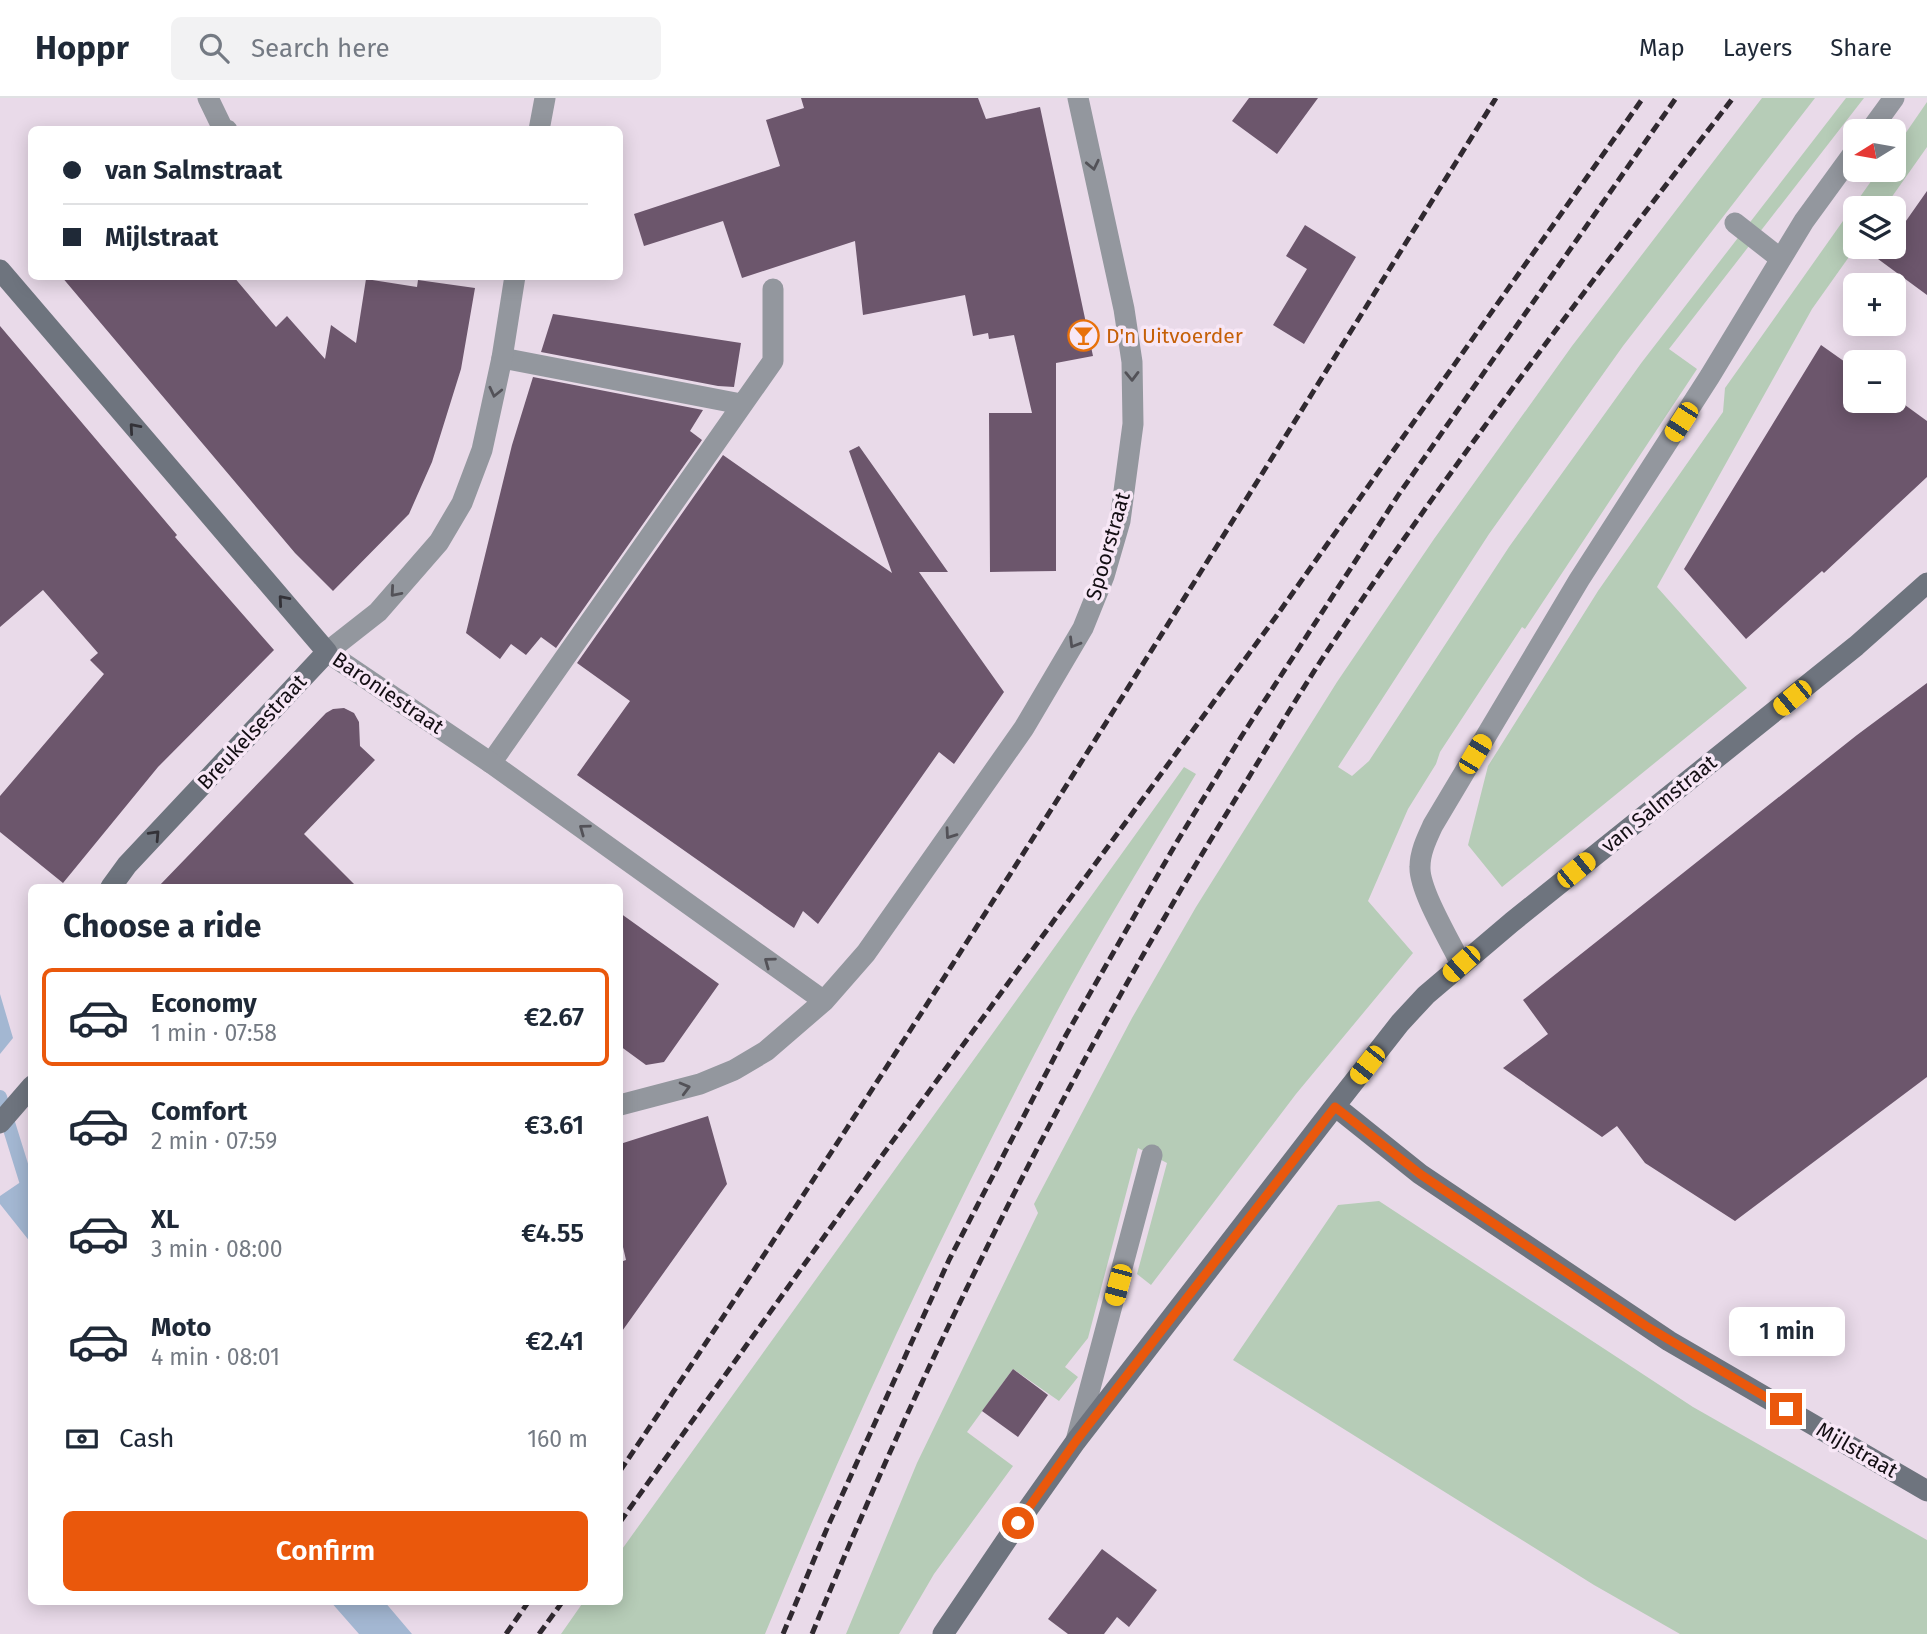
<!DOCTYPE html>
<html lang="en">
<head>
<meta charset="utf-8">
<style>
	:root { --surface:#fff; --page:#f2f2f3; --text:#1f2937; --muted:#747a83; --line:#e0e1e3; --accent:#ea580c }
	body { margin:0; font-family:"Fira Sans",sans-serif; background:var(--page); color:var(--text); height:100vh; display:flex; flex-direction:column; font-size:26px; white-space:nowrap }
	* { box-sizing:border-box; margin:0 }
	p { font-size:23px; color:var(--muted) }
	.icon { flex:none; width:38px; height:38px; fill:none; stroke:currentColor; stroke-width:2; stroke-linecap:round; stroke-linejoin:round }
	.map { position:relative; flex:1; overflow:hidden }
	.drawer { position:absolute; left:28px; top:786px; width:595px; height:721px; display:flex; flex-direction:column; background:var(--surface); border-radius:10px; box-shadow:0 4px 18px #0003 }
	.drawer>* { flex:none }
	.banner { position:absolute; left:28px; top:28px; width:595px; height:154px; border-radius:10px; box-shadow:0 4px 18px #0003; display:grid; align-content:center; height:154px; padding:0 35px; background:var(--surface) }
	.needle { width:46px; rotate:259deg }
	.controls { position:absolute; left:1843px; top:21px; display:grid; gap:14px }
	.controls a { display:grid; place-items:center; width:63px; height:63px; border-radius:10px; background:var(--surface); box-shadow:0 4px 18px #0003; font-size:35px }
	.end { position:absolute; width:32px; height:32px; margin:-16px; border:9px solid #ea580c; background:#fff; box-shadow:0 0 0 4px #fff }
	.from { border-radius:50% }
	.bubble { position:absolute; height:49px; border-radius:10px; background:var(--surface); box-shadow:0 4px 18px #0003; font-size:23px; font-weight:600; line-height:49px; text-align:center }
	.car { position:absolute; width:21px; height:42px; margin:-21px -10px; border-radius:9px; box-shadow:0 0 5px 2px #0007; background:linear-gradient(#f5c518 24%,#345 0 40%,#f5c518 0 76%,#345 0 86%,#f5c518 0) }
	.banner b { display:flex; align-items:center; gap:24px; height:66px; font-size:26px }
	.banner b+b { border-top:2px solid var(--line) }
	.banner i { width:18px; height:18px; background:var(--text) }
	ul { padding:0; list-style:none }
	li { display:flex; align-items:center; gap:21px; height:98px; margin:0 14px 10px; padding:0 21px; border:4px solid transparent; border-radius:10px }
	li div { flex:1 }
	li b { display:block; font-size:26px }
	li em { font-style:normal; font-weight:600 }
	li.on { border-color:var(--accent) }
	li>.icon { width:63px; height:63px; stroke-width:1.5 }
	h2 { padding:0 35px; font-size:32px; line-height:84px }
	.pay { display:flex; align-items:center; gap:18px; height:77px; padding:0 35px; font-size:26px }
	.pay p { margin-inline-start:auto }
	.cta { display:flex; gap:14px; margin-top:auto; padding:14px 35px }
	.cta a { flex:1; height:80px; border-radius:10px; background:var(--accent); color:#fff; font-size:28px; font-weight:600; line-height:80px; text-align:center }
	header { display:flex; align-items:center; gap:42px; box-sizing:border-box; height:98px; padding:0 35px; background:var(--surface); border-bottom:2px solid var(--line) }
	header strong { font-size:33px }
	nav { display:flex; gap:38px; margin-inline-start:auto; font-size:24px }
	.search { width:490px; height:63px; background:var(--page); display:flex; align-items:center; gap:18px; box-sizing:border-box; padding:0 24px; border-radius:10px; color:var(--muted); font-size:26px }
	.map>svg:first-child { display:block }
	.green { fill:#b6ccb7 }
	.water { fill:#a3b7d2 }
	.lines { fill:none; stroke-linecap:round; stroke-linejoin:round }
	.stream { stroke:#a3b7d2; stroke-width:14 }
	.building { fill:#6c566c }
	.lane { stroke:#93979e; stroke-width:21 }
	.street { stroke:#93979e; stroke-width:21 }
	.secondary { stroke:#6e747e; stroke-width:21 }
	.rail { stroke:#302930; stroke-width:5; stroke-dasharray:10 5; stroke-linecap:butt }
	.oneway { stroke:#535258 }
	.oneway2 { stroke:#333238 }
	.route { stroke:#ea580c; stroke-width:9 }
	.labels { text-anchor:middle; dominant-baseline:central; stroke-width:7; stroke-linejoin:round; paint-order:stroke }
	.food-label { font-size:21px; fill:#c56008; stroke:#f7e7f6; text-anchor:start }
	.street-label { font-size:21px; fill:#130e13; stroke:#f7e7f6 }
</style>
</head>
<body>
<header>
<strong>Hoppr</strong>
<div class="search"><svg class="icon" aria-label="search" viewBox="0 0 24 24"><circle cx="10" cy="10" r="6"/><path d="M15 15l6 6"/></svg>Search here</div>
<nav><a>Map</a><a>Layers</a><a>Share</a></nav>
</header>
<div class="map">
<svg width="1927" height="1536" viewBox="0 0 1927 1536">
	<rect width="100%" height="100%" fill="#e9dae9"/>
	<!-- green -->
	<path class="green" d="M1762,0H1815L1623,248L1489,436L1338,669L1352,678L1369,663L1509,449L1642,264L1846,0H1864L1669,251L1697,271L1525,531L1522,529L1440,654L1436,666L1408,711L1368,803L1413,855L1296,996L1151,1187L1137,1176L1167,1065L1138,1050L1088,1240L1065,1269L1078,1279L1059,1303L1013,1271L967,1334L1013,1368L934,1476L899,1536H846L917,1365L1038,1115L1034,1106L1132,920L1196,809L1337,584L1434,441L1572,248Z
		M1927,4V49L1884,110H1855L1856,149L1812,211L1657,489L1747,590L1502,789L1468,747L1488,668L1598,493L1723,314L1725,290L1879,72H1894V52Z
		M1184,669L1196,676C1148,756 1098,836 1054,919C948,1120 851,1326 765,1536H561L584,1503H620V1454Z
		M1379,1103L1693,1309L1927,1442V1536H1680L1594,1487L1233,1262L1338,1107Z"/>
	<!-- water -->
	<path class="water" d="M0,896L13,940L0,956Z
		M31,1077V1145L0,1106V1098Z
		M330,1503H384L412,1536H359Z"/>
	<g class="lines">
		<!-- stream -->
		<path class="stream" d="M0,999L32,1102"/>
	</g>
	<!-- building -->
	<path class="building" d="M801,0H978L986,21L1040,9L1093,258L1056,265V473L990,474L989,315H1032L1014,237L989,241L988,235L973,238L965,197L863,217L855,143L742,180L723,123L644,148L634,116L780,68L766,22L804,10Z
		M1249,0H1318L1277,56L1232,23Z
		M1927,93V197L1878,161L1887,149H1894V140Z
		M1305,127L1356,159L1304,246L1273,227L1307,171L1286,158Z
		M61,178H233L276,229L287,218L325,261L331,227L356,245L366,181L417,189L418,182L475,190L461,271L432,364L409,416L333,493L295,455Z
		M553,216L741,245L734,289L718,288L541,254Z
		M0,228L177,437L175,439L274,552L158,669L63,785L0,734V698L104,576L90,562L98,555L43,492L0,529Z
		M1821,247L1855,271V303H1894V299L1927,323V379L1824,475L1822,473L1746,541L1684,471Z
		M533,279L703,312L690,333L702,342L556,550L541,539L526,557L511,546L500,561L466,535L512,347Z
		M859,348L948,474H919L1004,594L954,666L939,654L818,826L803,813L794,830L577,677L630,603L577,565L723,357L892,475L849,353Z
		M1927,585V979L1735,1123L1645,1065L1617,1028L1602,1039L1503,970L1548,936L1523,902L1857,637Z
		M344,610L354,615L359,624L360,648L375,662L304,736L357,789H158L326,615L333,611Z
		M620,815L719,886L664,964L646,967L620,948Z
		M708,1018L727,1086L620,1236V1164L626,1162L620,1136V1046Z
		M1013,1271L1048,1297L1018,1339L982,1313Z
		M1102,1451L1157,1492L1129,1529L1117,1519L1104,1536H1068L1048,1521Z"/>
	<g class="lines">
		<!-- lane -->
		<path class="lane" d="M208,0L223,31L227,32
			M1870,33L1894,0
			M1735,125L1781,161
			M502,260L741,306
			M491,665L773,263V191
			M1461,866C1450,843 1419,792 1420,769C1420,754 1427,740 1433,727L1579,482L1710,278L1804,123L1855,53
			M1076,1343L1152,1057"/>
		<!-- street -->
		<path class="street" d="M539,32L545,0
			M515,178L502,260L482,352L462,405L439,444L378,514L327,554L491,665L824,903
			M620,1007L700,986L734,972L766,953L824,903L866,855L1024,630L1083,530L1104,478L1120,423L1133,326L1132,264L1124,211L1078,0"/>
		<!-- secondary -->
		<path class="secondary" d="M0,172L327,554L127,767L111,789
			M1335,1008L1420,1076L1669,1243L1927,1393
			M0,1025L32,988
			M943,1536L1018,1425L1076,1343L1335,1008L1400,925L1426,897L1512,824L1856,548L1927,485"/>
		<!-- rail -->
		<path class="rail" d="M620,1373C924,923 1209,461 1496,0
			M620,1424L884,1055L1275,520L1643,0
			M506,1536L529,1503
			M539,1536L563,1503
			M783,1536L828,1428L949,1162L1066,937L1178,742L1241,639L1399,396L1676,0
			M812,1536C932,1243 1075,961 1241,692C1268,648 1294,604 1322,561C1450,368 1591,184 1733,0"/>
	</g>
	<!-- one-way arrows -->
	<defs><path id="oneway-chevron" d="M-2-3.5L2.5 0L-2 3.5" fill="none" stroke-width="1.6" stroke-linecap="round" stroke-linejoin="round" transform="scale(1.75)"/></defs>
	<g class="oneway">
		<use href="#oneway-chevron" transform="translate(1093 67) rotate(78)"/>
		<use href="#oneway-chevron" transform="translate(1132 278) rotate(89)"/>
		<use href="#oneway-chevron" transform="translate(495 294) rotate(103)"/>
		<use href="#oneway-chevron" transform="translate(395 494) rotate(131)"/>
		<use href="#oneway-chevron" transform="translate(1074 545) rotate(121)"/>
		<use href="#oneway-chevron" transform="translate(584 731) rotate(-144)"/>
		<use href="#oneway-chevron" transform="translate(950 736) rotate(125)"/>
		<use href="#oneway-chevron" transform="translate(769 864) rotate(-144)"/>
		<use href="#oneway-chevron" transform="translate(685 990) rotate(-15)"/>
	</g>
	<g class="oneway2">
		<use href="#oneway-chevron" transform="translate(134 330) rotate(-131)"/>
		<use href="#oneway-chevron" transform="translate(283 502) rotate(-131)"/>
		<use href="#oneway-chevron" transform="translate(155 737) rotate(-47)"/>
	</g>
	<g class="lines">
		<!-- route -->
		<path class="route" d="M1018,1425L1076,1343L1335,1009L1420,1076L1646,1228L1786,1311"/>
	</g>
	<!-- icons -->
	<defs>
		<symbol id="bar-ring" viewBox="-11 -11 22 22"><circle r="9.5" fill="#f7e7f6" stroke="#e8710a" stroke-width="1.5"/><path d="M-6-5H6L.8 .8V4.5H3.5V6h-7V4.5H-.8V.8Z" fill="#e8710a"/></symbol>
	</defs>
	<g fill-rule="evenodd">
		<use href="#bar-ring" x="1066" y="220" width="35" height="35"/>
	</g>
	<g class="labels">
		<!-- food labels -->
		<g class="food-label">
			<text x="1106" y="238">D'n Uitvoerder</text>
		</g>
		<!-- street labels -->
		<g class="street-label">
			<text transform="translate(1108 448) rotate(-74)">Spoorstraat</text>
			<text transform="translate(388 595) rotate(34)">Baroniestraat</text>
			<text transform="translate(252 634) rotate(-47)">Breukelsestraat</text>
			<text transform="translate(1659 706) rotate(-39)">van Salmstraat</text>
			<text transform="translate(1857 1352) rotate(30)">Mijlstraat</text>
		</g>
	</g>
</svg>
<div class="controls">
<a><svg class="needle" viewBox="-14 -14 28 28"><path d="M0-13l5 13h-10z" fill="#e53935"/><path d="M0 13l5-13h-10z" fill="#747a83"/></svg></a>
<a><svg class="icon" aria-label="layers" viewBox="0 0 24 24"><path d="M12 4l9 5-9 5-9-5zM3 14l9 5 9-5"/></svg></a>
<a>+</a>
<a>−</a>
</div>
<i class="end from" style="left:1018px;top:1425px"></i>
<i class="end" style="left:1786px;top:1311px"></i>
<div class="bubble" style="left:1729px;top:1209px;width:116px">1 min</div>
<i class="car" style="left:1681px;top:324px;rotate:213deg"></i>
<i class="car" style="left:1792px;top:600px;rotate:231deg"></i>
<i class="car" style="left:1475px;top:656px;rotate:31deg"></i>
<i class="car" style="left:1576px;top:772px;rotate:51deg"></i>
<i class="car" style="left:1461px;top:866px;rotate:228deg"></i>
<i class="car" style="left:1367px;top:967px;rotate:218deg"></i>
<i class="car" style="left:1118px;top:1187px;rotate:195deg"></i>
<div class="banner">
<b><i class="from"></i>van Salmstraat</b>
<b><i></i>Mijlstraat</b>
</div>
<section class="drawer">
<h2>Choose a ride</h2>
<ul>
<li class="on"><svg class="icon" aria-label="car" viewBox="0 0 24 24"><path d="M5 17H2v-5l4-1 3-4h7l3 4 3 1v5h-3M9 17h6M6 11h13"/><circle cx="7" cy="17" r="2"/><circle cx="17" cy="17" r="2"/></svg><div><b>Economy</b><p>1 min · 07:58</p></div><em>€2.67</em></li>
<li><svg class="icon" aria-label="car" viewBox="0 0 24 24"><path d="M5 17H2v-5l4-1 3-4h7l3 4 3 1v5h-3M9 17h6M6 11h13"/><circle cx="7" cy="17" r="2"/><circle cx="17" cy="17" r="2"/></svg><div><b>Comfort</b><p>2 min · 07:59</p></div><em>€3.61</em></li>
<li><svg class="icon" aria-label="car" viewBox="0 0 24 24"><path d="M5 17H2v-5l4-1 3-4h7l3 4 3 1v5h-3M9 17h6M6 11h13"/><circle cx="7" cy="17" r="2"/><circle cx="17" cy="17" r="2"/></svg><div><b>XL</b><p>3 min · 08:00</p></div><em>€4.55</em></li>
<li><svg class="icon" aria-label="car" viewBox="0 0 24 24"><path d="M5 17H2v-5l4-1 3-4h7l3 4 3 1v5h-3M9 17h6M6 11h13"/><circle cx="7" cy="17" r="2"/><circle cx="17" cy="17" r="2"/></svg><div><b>Moto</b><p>4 min · 08:01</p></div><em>€2.41</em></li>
</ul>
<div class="pay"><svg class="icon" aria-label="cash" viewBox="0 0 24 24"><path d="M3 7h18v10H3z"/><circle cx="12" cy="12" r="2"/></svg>Cash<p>160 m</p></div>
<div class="cta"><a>Confirm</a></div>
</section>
</div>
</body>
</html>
